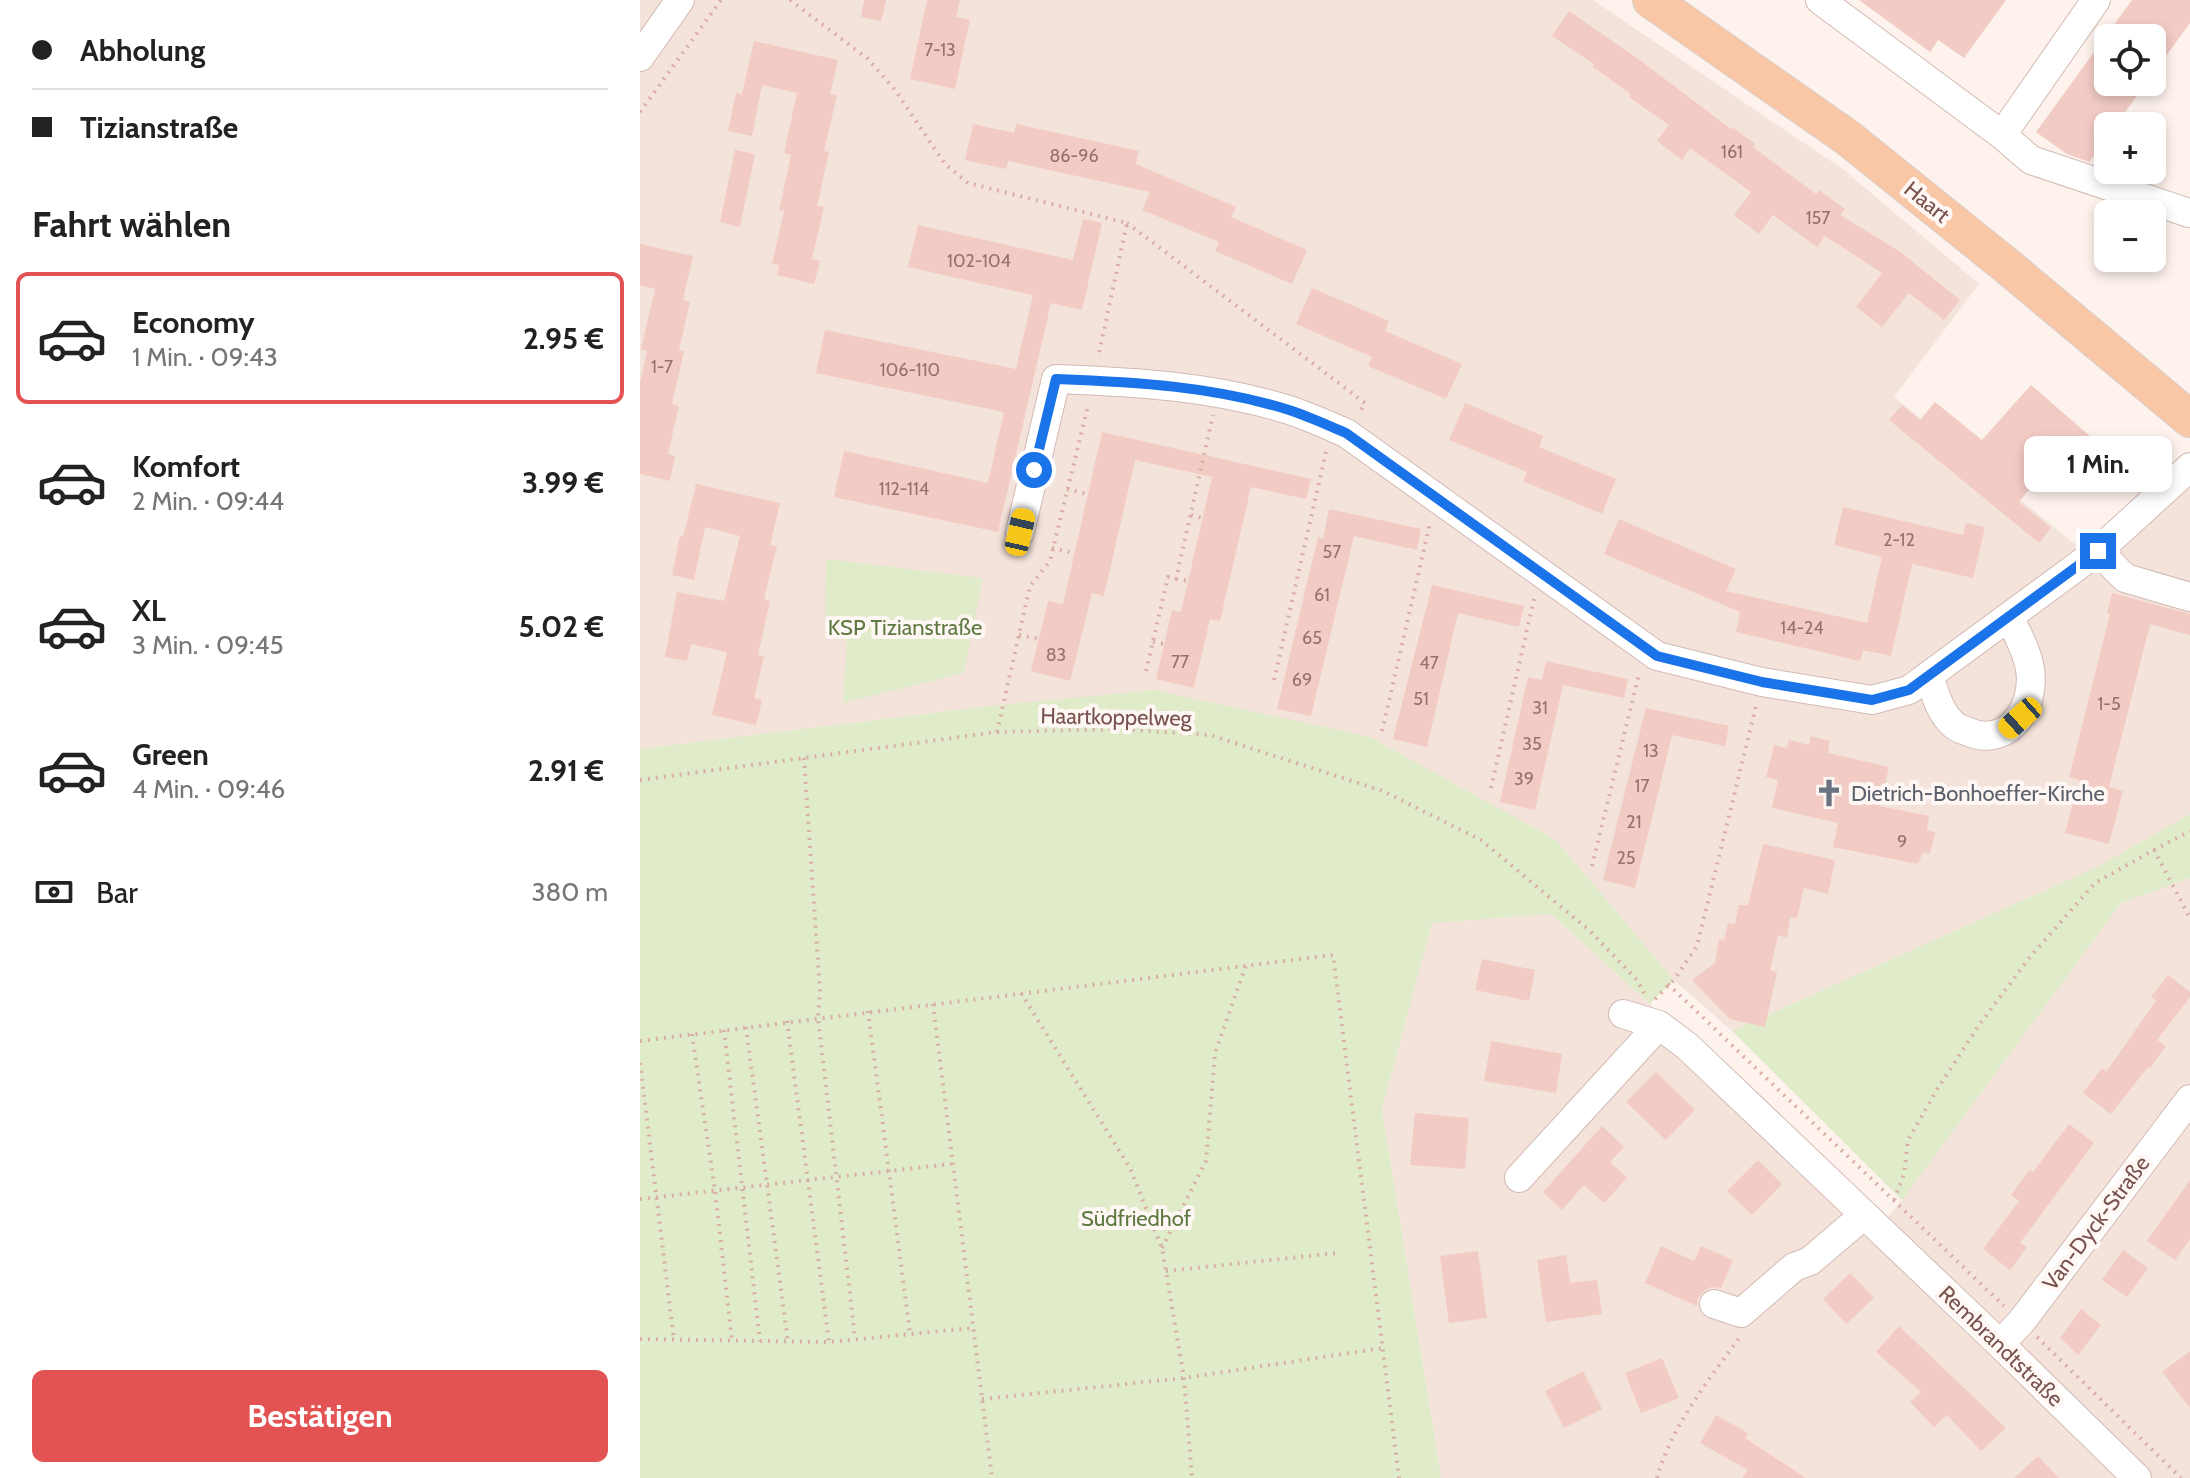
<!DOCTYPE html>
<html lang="de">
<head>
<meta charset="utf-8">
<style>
	:root { --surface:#fff; --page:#f6f6f6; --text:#222; --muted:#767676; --line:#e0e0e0; --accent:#e45354 }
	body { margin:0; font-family:Cabin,sans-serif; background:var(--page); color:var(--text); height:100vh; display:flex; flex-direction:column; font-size:30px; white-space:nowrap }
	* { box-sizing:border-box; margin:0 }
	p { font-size:26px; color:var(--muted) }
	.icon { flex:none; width:44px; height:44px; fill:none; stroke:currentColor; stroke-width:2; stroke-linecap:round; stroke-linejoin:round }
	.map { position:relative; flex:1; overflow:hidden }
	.side { display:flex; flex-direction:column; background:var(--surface); width:640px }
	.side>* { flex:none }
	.top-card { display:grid; align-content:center; height:176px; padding:0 32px; background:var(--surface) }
	.tools { position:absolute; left:1454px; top:24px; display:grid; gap:16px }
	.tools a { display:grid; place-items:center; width:72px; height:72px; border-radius:12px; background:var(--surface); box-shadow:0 4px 12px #0003; font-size:40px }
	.end { position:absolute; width:36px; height:36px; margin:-18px; border:10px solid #1a73e8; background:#fff; box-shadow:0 0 0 4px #fff }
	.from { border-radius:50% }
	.bubble { position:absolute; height:56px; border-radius:12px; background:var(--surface); box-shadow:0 4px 12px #0003; font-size:26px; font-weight:700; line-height:56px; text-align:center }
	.car { position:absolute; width:24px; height:48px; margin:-24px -12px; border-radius:10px; box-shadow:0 0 6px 2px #0007; background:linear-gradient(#f5c518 24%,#345 0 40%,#f5c518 0 76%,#345 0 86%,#f5c518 0) }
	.top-card b { display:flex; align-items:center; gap:28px; height:76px; font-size:30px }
	.top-card b+b { border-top:2px solid var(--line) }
	.top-card i { width:20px; height:20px; background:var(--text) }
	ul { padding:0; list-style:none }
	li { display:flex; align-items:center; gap:24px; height:132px; margin:0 16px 12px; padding:0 16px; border:4px solid transparent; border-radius:12px }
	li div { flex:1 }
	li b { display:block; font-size:30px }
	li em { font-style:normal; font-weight:700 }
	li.current { border-color:var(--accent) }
	li>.icon { width:72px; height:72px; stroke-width:1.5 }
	h2 { padding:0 32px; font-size:36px; line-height:96px }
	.pay { display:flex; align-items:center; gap:20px; height:88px; padding:0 32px; font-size:30px }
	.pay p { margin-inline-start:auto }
	.button { display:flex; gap:16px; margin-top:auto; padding:16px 32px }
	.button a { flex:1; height:92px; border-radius:12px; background:var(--accent); color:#fff; font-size:32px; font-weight:700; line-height:92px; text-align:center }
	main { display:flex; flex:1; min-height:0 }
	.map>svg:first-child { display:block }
	.residential { fill:#f4e3da }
	.green { fill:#dfebc9 }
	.building { fill:#f2cbc4 }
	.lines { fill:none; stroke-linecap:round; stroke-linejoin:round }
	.minor-casing { stroke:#d2bab3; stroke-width:30 }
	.major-casing { stroke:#d9cfcd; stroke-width:38 }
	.path { stroke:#d8aea6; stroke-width:4; stroke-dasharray:2 6; stroke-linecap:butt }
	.minor { stroke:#fff; stroke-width:28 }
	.major { stroke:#f9c7a6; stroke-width:36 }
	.route { stroke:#1a73e8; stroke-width:10 }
	.labels { text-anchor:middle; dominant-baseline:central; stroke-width:8; stroke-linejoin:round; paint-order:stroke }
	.number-label { font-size:18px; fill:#97716c }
	.street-label { font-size:22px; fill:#79534e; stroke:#fff7f3 }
	.park-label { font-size:22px; fill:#5e7942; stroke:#fff7f3 }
	.worship-label { font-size:22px; fill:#5b616d; stroke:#fff7f3; text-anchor:start }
</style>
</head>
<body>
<main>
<section class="side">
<div class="top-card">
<b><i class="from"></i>Abholung</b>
<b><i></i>Tizianstraße</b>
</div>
<h2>Fahrt wählen</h2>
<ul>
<li class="current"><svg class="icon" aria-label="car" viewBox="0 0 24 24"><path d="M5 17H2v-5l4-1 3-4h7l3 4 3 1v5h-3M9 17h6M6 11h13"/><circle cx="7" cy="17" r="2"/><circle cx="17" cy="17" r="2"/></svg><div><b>Economy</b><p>1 Min. · 09:43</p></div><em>2.95 €</em></li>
<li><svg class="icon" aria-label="car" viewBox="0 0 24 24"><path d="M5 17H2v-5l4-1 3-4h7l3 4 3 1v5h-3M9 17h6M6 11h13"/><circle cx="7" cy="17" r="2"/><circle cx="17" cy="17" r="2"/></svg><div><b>Komfort</b><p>2 Min. · 09:44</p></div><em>3.99 €</em></li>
<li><svg class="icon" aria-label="car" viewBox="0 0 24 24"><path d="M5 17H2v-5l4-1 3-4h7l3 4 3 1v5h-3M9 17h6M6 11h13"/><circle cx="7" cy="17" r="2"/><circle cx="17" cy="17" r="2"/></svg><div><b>XL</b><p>3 Min. · 09:45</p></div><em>5.02 €</em></li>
<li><svg class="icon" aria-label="car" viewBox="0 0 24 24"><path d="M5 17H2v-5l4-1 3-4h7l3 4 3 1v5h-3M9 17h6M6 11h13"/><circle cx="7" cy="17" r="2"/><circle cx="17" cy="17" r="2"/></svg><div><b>Green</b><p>4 Min. · 09:46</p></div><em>2.91 €</em></li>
</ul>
<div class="pay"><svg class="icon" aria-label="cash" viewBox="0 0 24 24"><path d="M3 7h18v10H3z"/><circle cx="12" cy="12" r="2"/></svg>Bar<p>380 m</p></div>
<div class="button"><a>Bestätigen</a></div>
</section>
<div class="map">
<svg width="1550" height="1478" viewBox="0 0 1550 1478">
	<rect width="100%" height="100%" fill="#fdf2ec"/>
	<!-- residential -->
	<path class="residential" d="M0,0H953L1204,170L1339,284L1254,397L1457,562L1550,486V814L1457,867L1092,1031L1034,980L916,840L341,707L0,749Z
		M1550,878V1478H801L742,1109L792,923L911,914L1010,1004L1047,1047L1240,1229L1481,903Z"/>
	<!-- green -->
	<path class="green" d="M186,559L343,578L324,673L203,703L207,640L185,633Z
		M514,690L730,737L916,840L1034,980L1010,1004L911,914L792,923L742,1109L801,1478H0V749L341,707Z
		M1550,814V878L1481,903L1262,1200L1092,1031L1457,867Z"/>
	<!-- building -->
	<path class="building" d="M224,0H246L241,21L221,17Z
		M287,0H320L316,17L330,20L315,89L270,79Z
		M1219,0H1366L1324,58L1298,40L1290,52Z
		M1492,0H1550V23L1512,75V38H1468V82H1507L1475,126H1468V136L1449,162L1427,154L1396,132Z
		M929,11L997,58L1091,129L1092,127L1115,144L1113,147L1176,194L1179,190L1205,209L1200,215L1259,251L1320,300L1304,320L1269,293L1242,327L1216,307L1242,273L1185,236L1177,247L1133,215L1119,234L1094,215L1111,192L1050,148L1042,160L1017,141L1029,125L989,97L991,94L953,67L954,64L912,36Z
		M114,41L198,60L190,94L197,95L184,151L189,152L177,206L184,207L172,259L180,261L174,284L137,275L139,265L132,264L144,211L139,210L151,155L144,153L157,93L122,85L112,136L88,131L96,93L102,94Z
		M333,124L374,133L376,124L499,151L496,164L596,207L591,217L667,250L652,284L575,251L579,242L502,210L510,192L368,161L366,169L325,160Z
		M95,150L115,154L100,227L80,222Z
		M443,219L462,223L442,310L411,303L358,532L194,497L204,451L348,483L364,412L176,373L185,330L376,369L393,295L268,267L278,225L433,260Z
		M0,244L53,256L43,300L50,302L39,350L44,351L32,404L39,406L28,454L35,456L30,481L0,474V383L7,351L1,349L15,289L0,285Z
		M672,288L749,321L745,331L822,364L806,399L728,366L732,357L656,324Z
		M1391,385L1458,443L1429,476L1412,462L1379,502L1411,528L1399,543L1249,420L1262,405L1280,420L1295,402L1342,440Z
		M825,403L903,436L899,447L976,479L962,514L883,481L887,472L809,440Z
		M462,432L671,479L666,499L611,487L580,621L570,619L554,688L516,679L532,610L541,612L572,477L495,460L464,596L452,593L430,681L391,671L408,601L423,604Z
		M56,484L140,503L130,545L137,546L124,599L130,601L118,655L124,656L114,698L122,700L116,725L72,715L87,652L51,644L47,661L25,657L37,592L84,601L100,536L65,527L54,580L32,575L40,536L43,537Z
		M1203,507L1323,535L1326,523L1345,527L1333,578L1272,564L1251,656L1223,650L1220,661L1096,632L1100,612L964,554L979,519L1096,569L1086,591L1227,623L1242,557L1194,545Z
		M689,509L781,529L777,550L714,536L671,716L637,709L678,537L683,539Z
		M792,585L884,606L879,627L818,613L787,747L753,739Z
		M1472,593L1550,614V635L1510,624L1469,787L1483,791L1469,844L1425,833L1439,780L1429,777L1470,614L1467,613Z
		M906,661L988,679L984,698L923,685L895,810L860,802L888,677L902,680Z
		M1006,708L1089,726L1085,746L1032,735L995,888L963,880Z
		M1171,736L1190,741L1188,753L1249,767L1240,806L1289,816L1287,830L1295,832L1290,854L1283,852L1278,864L1193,847L1198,823L1132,808L1138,780L1126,777L1134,745L1147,748L1149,740L1169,745Z
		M1123,844L1195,860L1188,894L1164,888L1157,918L1150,917L1147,938L1138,935L1130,970L1137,972L1125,1027L1090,1019L1052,980L1075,963L1079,939L1084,940L1088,923L1095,924L1099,905H1108Z
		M842,959L895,970L889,1001L835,990Z
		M1528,975L1550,992V997L1517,1040L1526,1046L1510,1068L1508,1067L1471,1114L1443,1093L1462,1068L1466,1072L1516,1001L1511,997Z
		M851,1041L922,1054L916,1093L844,1081Z
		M1016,1072L1055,1110L1026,1140L986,1102Z
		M775,1113L829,1118L825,1169L770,1165Z
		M1429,1124L1454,1143L1380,1243L1387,1247L1370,1270L1343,1249L1379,1201L1371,1195L1389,1170L1393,1172Z
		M962,1126L984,1147L970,1162L987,1178L964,1203L944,1185L922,1210L903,1192Z
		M1118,1160L1142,1184L1112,1215L1087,1191Z
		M1550,1180V1239L1535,1260L1507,1241Z
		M1021,1246L1054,1261L1061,1246L1093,1260L1081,1288L1071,1287L1063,1291L1058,1298L1057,1306L1005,1283Z
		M1483,1250L1508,1268L1487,1297L1462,1280Z
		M838,1251L847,1318L809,1323L800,1256Z
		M926,1255L930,1283L957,1280L962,1314L906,1322L897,1260Z
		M1210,1273L1234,1298L1206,1324L1183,1299Z
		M1441,1309L1461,1325L1438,1355L1420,1338Z
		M1259,1326L1366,1428L1341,1451L1307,1415L1294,1427L1270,1402L1281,1392L1236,1352Z
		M1550,1351V1408L1522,1372Z
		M1022,1358L1039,1398L1001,1413L985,1373Z
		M943,1371L962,1409L924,1428L905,1391Z
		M1076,1415L1108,1433L1105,1438L1166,1478H1102L1108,1470L1060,1443Z
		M1398,1456L1419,1478H1374Z"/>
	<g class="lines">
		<defs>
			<path id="minor" d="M1180,0L1362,135L1391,160L1549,213
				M0,57L40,0
				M1362,135L1456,0
				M380,532L416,379C494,382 573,386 649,410C668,416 687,425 706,433L1017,656L1122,682L1232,700L1269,690L1458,551L1550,467
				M1458,551L1485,578L1550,597
				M1289,675C1295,693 1299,712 1314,725C1318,729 1325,730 1331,733C1370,747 1396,705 1390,669C1387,651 1377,633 1369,617
				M983,1014L1019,1025L1047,1046L1360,1344L1497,1478
				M879,1178L1019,1025
				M1074,1304L1101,1313L1154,1267L1170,1261L1224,1215
				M1360,1344L1381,1322L1550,1099"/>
			<path id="major" d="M1011,0L1208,138L1367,266L1550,419"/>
		</defs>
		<!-- minor casing -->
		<use href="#minor" class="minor-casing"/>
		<!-- major casing -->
		<use href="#major" class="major-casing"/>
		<!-- path -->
		<path class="path" d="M150,0L228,59L255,90L305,164L328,183L487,223L458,358
			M0,112L81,0
			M487,223L725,403L719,413
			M427,489L447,494
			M551,515L562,518
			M412,548L434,553
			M536,579L548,581
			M379,635L399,639
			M513,642L524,644
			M506,671L528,577L536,579L573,415
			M634,680L686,452
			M742,731L790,523
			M357,732L390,586L410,561L448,406
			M164,758L180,992L178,1017L215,1338
			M0,780L357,732L479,729L570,735L743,791L841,840L950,931L997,980L1004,993
			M851,788L894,599
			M1514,850L1550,831
			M952,866L999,674
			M1028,984L1364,1306
			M381,993L490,1168L522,1248L544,1378L552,1478
			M1015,999L1034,980L1057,946L1116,706
			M293,1004L352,1478
			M228,1011L270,1333
			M147,1021L189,1342
			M106,1027L148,1342
			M84,1030L120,1341
			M52,1034L75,1191L92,1340
			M0,1041L693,955L759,1478
			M0,1063L34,1340
			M0,1199L311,1164
			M1254,1200L1264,1174L1268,1140L1298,1088L1339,1025L1390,957L1455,883L1514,850L1550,918
			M522,1248L566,1161L575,1053L606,965
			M526,1271L697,1253
			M1397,1337L1541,1478
			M0,1339L189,1342L332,1328
			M342,1399L544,1378L743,1348
			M1017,1478C1030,1429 1070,1377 1101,1336"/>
		<!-- minor -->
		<use href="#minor" class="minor"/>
		<!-- major -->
		<use href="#major" class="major"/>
	</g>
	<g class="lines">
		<!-- route -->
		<path class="route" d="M394,470L416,379C494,382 573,386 649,410C668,416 687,425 706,433L1017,656L1122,682L1232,700L1269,690L1458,551"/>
	</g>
	<!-- icons -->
	<defs>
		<symbol id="church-bare" viewBox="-9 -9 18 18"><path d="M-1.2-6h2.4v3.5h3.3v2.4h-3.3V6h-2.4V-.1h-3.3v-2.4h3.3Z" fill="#6b7280" stroke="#fff7f3" stroke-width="2.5" paint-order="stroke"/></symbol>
	</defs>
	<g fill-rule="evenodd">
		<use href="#church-bare" x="1169" y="773" width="40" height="40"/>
	</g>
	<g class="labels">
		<!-- number labels -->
		<g class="number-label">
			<text x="300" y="50">7-13</text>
			<text x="1092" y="152">161</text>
			<text x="434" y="156">86-96</text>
			<text x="1178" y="218">157</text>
			<text x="339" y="261">102-104</text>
			<text x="22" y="367">1-7</text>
			<text x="270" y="370">106-110</text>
			<text x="264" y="489">112-114</text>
			<text x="1259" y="540">2-12</text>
			<text x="692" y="552">57</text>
			<text x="682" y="595">61</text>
			<text x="1162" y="628">14-24</text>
			<text x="672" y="638">65</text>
			<text x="416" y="655">83</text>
			<text x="540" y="662">77</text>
			<text x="789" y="663">47</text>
			<text x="662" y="680">69</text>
			<text x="781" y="699">51</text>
			<text x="1469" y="704">1-5</text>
			<text x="900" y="708">31</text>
			<text x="892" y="744">35</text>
			<text x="1011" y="751">13</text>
			<text x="884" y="779">39</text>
			<text x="1002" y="786">17</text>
			<text x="994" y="822">21</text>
			<text x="1262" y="842">9</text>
			<text x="986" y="858">25</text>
		</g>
		<!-- street labels -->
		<g class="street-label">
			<text transform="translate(1287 202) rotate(39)">Haart</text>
			<text transform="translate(476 717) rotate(1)">Haartkoppelweg</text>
			<text transform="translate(1456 1223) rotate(-53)">Van-Dyck-Straße</text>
			<text transform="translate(1361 1346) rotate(44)">Rembrandtstraße</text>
		</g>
		<!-- park labels -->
		<g class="park-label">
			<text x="265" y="627">KSP Tizianstraße</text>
			<text x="496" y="1218">Südfriedhof</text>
		</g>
		<!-- worship labels -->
		<g class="worship-label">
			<text x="1211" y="793">Dietrich-Bonhoeffer-Kirche</text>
		</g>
	</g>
</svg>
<div class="tools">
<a><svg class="icon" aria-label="locate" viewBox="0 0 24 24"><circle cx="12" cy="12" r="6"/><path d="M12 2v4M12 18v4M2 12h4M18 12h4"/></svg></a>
<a>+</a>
<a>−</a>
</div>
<i class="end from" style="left:394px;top:470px"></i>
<i class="end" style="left:1458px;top:551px"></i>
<div class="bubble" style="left:1384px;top:436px;width:148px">1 Min.</div>
<i class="car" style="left:380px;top:532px;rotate:13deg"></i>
<i class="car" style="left:1380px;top:718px;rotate:228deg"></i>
</div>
</main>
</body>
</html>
